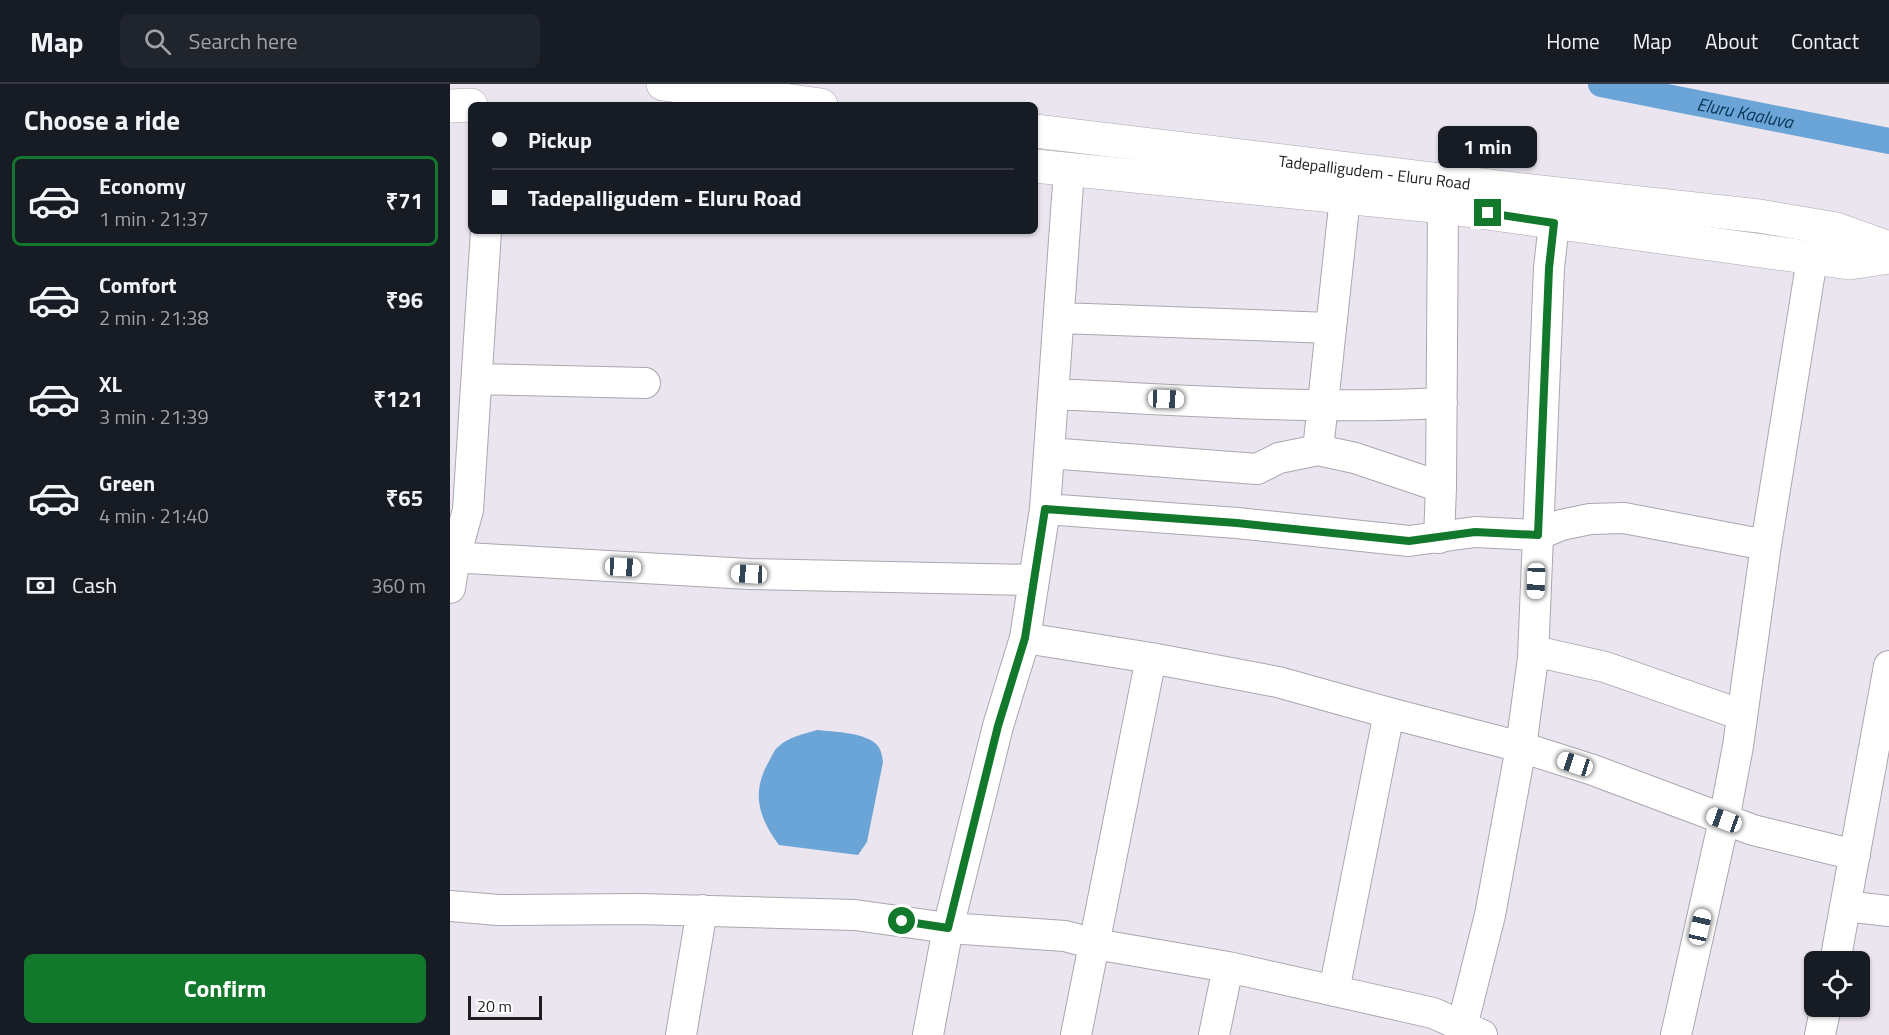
<!DOCTYPE html>
<html lang="en">
<head>
<meta charset="utf-8">
<style>
	:root { --surface:#171b24; --page:#20242c; --text:#f1f3f6; --muted:#9ea1a6; --line:#363941; --accent:#12782b }
	body { margin:0; font-family:"Titillium Web",sans-serif; background:var(--page); color:var(--text); height:100vh; display:flex; flex-direction:column; font-size:22px; white-space:nowrap }
	* { box-sizing:border-box; margin:0 }
	p { font-size:20px; color:var(--muted) }
	.icon { flex:none; width:33px; height:33px; fill:none; stroke:currentColor; stroke-width:2; stroke-linecap:round; stroke-linejoin:round }
	.map { position:relative; flex:1; overflow:hidden }
	.details { display:flex; flex-direction:column; background:var(--surface); width:450px }
	.details>* { flex:none }
	.top-card { position:absolute; left:18px; top:18px; width:570px; height:132px; border-radius:9px; box-shadow:0 2px 4px #0004; display:grid; align-content:center; height:132px; padding:0 24px; background:var(--surface) }
	.controls { position:absolute; left:1354px; top:867px; display:grid; gap:12px }
	.controls a { display:grid; place-items:center; width:66px; height:66px; border-radius:9px; background:var(--surface); box-shadow:0 2px 4px #0004; font-size:30px }
	.scale { position:absolute; left:18px; bottom:15px; width:74px; box-sizing:border-box; padding-left:6px; border:3px solid #1f1d20; border-top:0; font-size:16px; line-height:21px; white-space:nowrap; color:#1f1d20; -webkit-text-stroke:4px #fff; paint-order:stroke }
	.end { position:absolute; width:27px; height:27px; margin:-14px; border:8px solid #12782b; background:#fff; box-shadow:0 0 0 3px #fff }
	.from { border-radius:50% }
	.bubble { position:absolute; height:42px; border-radius:9px; background:var(--surface); box-shadow:0 2px 4px #0004; font-size:20px; font-weight:700; line-height:42px; text-align:center }
	.car { position:absolute; width:18px; height:36px; margin:-18px -9px; border-radius:8px; box-shadow:0 0 4px 2px #0007; background:linear-gradient(#fff 24%,#345 0 40%,#fff 0 76%,#345 0 86%,#fff 0) }
	.top-card b { display:flex; align-items:center; gap:21px; height:57px; font-size:22px }
	.top-card b+b { border-top:2px solid var(--line) }
	.top-card i { width:15px; height:15px; background:var(--text) }
	ul { padding:0; list-style:none }
	li { display:flex; align-items:center; gap:18px; height:90px; margin:0 12px 9px; padding:0 12px; border:3px solid transparent; border-radius:9px }
	li div { flex:1 }
	li b { display:block; font-size:22px }
	li em { font-style:normal; font-weight:700 }
	li.active { border-color:var(--accent) }
	li>.icon { width:54px; height:54px; stroke-width:1.5 }
	h2 { padding:0 24px; font-size:27px; line-height:72px }
	.pay { display:flex; align-items:center; gap:15px; height:66px; padding:0 24px; font-size:22px }
	.pay p { margin-inline-start:auto }
	.cta { display:flex; gap:12px; margin-top:auto; padding:12px 24px }
	.cta a { flex:1; height:69px; border-radius:9px; background:var(--accent); color:#fff; font-size:24px; font-weight:700; line-height:69px; text-align:center }
	header { display:flex; align-items:center; gap:36px; box-sizing:border-box; height:84px; padding:0 30px; background:var(--surface); border-bottom:2px solid var(--line) }
	header strong { font-size:28px }
	nav { display:flex; gap:33px; margin-inline-start:auto; font-size:21px }
	.search { width:420px; height:54px; background:var(--page); display:flex; align-items:center; gap:15px; box-sizing:border-box; padding:0 21px; border-radius:9px; color:var(--muted); font-size:22px }
	main { display:flex; flex:1; min-height:0 }
	.map>svg:first-child { display:block }
	.water { fill:#6ba4d6 }
	.lines { fill:none; stroke-linecap:round; stroke-linejoin:round }
	.canal { stroke:#6ba4d6; stroke-width:26 }
	.street-casing { stroke:#aba6af; stroke-width:32 }
	.secondary-casing { stroke:#aba6af; stroke-width:34 }
	.street { stroke:#fff; stroke-width:30 }
	.secondary { stroke:#fff; stroke-width:33 }
	.route { stroke:#12782b; stroke-width:8 }
	.labels { text-anchor:middle; dominant-baseline:central; stroke-width:4.5; stroke-linejoin:round; paint-order:stroke }
	.street-label { font-size:16px; fill:#1f1d20; stroke:#fff }
	.water-label { font-size:18px; font-style:italic; fill:#073556; stroke:#fff }
</style>
</head>
<body>
<header>
<strong>Map</strong>
<div class="search"><svg class="icon" aria-label="search" viewBox="0 0 24 24"><circle cx="10" cy="10" r="6"/><path d="M15 15l6 6"/></svg>Search here</div>
<nav><a>Home</a><a>Map</a><a>About</a><a>Contact</a></nav>
</header>
<main>
<section class="details">
<h2>Choose a ride</h2>
<ul>
<li class="active"><svg class="icon" aria-label="car" viewBox="0 0 24 24"><path d="M5 17H2v-5l4-1 3-4h7l3 4 3 1v5h-3M9 17h6M6 11h13"/><circle cx="7" cy="17" r="2"/><circle cx="17" cy="17" r="2"/></svg><div><b>Economy</b><p>1 min · 21:37</p></div><em>₹71</em></li>
<li><svg class="icon" aria-label="car" viewBox="0 0 24 24"><path d="M5 17H2v-5l4-1 3-4h7l3 4 3 1v5h-3M9 17h6M6 11h13"/><circle cx="7" cy="17" r="2"/><circle cx="17" cy="17" r="2"/></svg><div><b>Comfort</b><p>2 min · 21:38</p></div><em>₹96</em></li>
<li><svg class="icon" aria-label="car" viewBox="0 0 24 24"><path d="M5 17H2v-5l4-1 3-4h7l3 4 3 1v5h-3M9 17h6M6 11h13"/><circle cx="7" cy="17" r="2"/><circle cx="17" cy="17" r="2"/></svg><div><b>XL</b><p>3 min · 21:39</p></div><em>₹121</em></li>
<li><svg class="icon" aria-label="car" viewBox="0 0 24 24"><path d="M5 17H2v-5l4-1 3-4h7l3 4 3 1v5h-3M9 17h6M6 11h13"/><circle cx="7" cy="17" r="2"/><circle cx="17" cy="17" r="2"/></svg><div><b>Green</b><p>4 min · 21:40</p></div><em>₹65</em></li>
</ul>
<div class="pay"><svg class="icon" aria-label="cash" viewBox="0 0 24 24"><path d="M3 7h18v10H3z"/><circle cx="12" cy="12" r="2"/></svg>Cash<p>360 m</p></div>
<div class="cta"><a>Confirm</a></div>
</section>
<div class="map">
<svg width="1439" height="951" viewBox="0 0 1439 951">
	<rect width="100%" height="100%" fill="#eae5ee"/>
	<!-- water -->
	<path class="water" d="M367,646C384,648 411,648 425,659C431,664 432,671 433,678L417,758L408,771L329,761C309,734 301,710 318,679C321,674 324,666 328,663C338,653 354,650 367,646Z"/>
	<g class="lines">
		<!-- canal -->
		<path class="canal" id="s1" d="M1151,0L1439,57"/>
		<defs>
			<path id="street" d="M610,234L880,244
				M27,295L195,299
				M604,310C733,316 863,326 992,319
				M868,366L895,113
				M599,369L807,385L829,374L868,366L905,374L991,403
				M595,425L787,439L959,457L1025,448L1088,451L1111,441L1140,435L1174,434L1316,461
				M989,454L991,403L993,123
				M0,473L299,490L584,496
				M0,504L5,473L18,426L36,147
				M575,554L701,574L828,598L939,629L1071,663L1143,686L1303,746L1405,771
				M1084,567L1155,583L1292,631
				M0,822L48,826L189,825L405,831L498,844L615,852L645,860L778,883L983,929L1032,951
				M1395,822L1439,827
				M1385,878L1439,582
				M884,907L939,629
				M231,951L252,826
				M478,951L498,844L548,642L575,554L595,425L619,86
				M626,951L701,574
				M764,951L778,883
				M1010,951L1040,831L1071,663L1083,574L1099,184L1104,139
				M1226,951L1274,736L1288,662L1316,461L1362,175
				M1370,951L1376,922"/>
			<g id="secondary">
				<path d="M213,0L371,21"/>
				<path d="M0,22L21,21"/>
				<path id="s2" d="M585,47L1072,106L1309,132L1386,145L1439,164"/>
				<path d="M585,82L993,123L1399,179L1439,173"/>
			</g>
		</defs>
		<!-- street casing -->
		<use href="#street" class="street-casing"/>
		<!-- secondary casing -->
		<use href="#secondary" class="secondary-casing"/>
		<!-- street -->
		<use href="#street" class="street"/>
		<!-- secondary -->
		<use href="#secondary" class="secondary"/>
	</g>
	<g class="lines">
		<!-- route -->
		<path class="route" d="M452,837L498,844L548,642L575,554L595,425L787,439L959,457L1025,448L1088,451L1099,184L1104,139L1038,129"/>
	</g>
	<g class="labels">
		<!-- street labels -->
		<g class="street-label">
			<text stroke="none"><textPath href="#s2" startOffset="342">Tadepalligudem - Eluru Road</textPath></text>
		</g>
		<!-- water labels -->
		<g class="water-label">
			<text stroke="none"><textPath href="#s1" startOffset="147">Eluru Kaaluva</textPath></text>
		</g>
	</g>
</svg>
<div class="controls">
<a><svg class="icon" aria-label="locate" viewBox="0 0 24 24"><circle cx="12" cy="12" r="6"/><path d="M12 2v4M12 18v4M2 12h4M18 12h4"/></svg></a>
</div>
<div class="scale">20 m</div>
<i class="end from" style="left:452px;top:837px"></i>
<i class="end" style="left:1038px;top:129px"></i>
<div class="bubble" style="left:988px;top:42px;width:99px">1 min</div>
<i class="car" style="left:716px;top:315px;rotate:92deg"></i>
<i class="car" style="left:173px;top:483px;rotate:93deg"></i>
<i class="car" style="left:299px;top:490px;rotate:273deg"></i>
<i class="car" style="left:1086px;top:497px;rotate:182deg"></i>
<i class="car" style="left:1125px;top:680px;rotate:288deg"></i>
<i class="car" style="left:1274px;top:736px;rotate:290deg"></i>
<i class="car" style="left:1250px;top:843px;rotate:13deg"></i>
<div class="top-card">
<b><i class="from"></i>Pickup</b>
<b><i></i>Tadepalligudem - Eluru Road</b>
</div>
</div>
</main>
</body>
</html>
